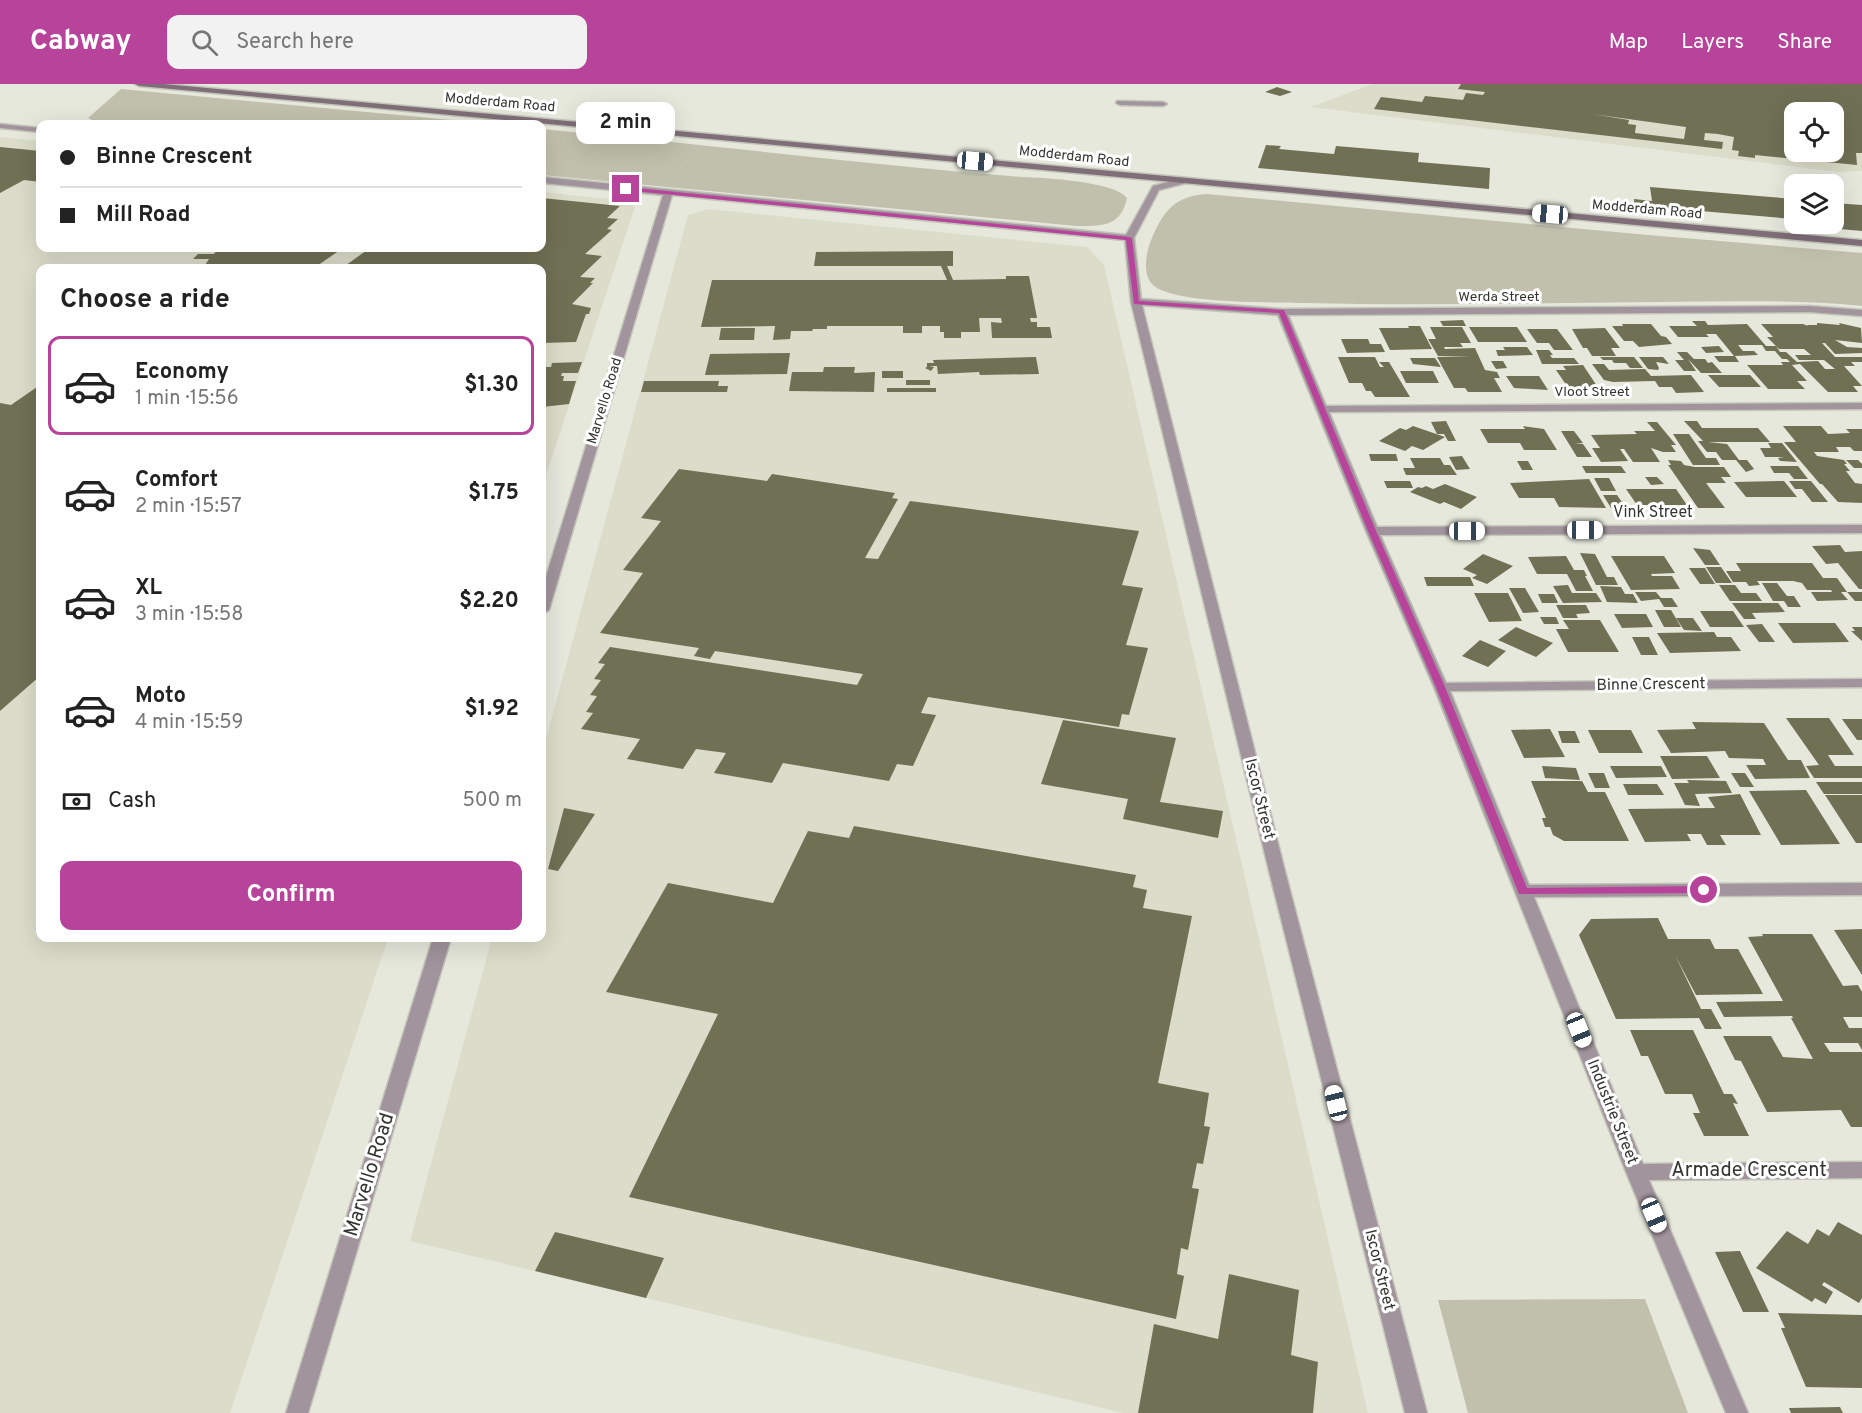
<!DOCTYPE html>
<html lang="en">
<head>
<meta charset="utf-8">
<style>
	:root { --surface:#fff; --page:#f2f2f2; --text:#222; --muted:#767676; --line:#e0e0e0; --accent:#b8439b }
	body { margin:0; font-family:Overpass,sans-serif; background:var(--page); color:var(--text); height:100vh; display:flex; flex-direction:column; font-size:22px; white-space:nowrap }
	* { box-sizing:border-box; margin:0 }
	p { font-size:20px; color:var(--muted) }
	.icon { flex:none; width:33px; height:33px; fill:none; stroke:currentColor; stroke-width:2; stroke-linecap:round; stroke-linejoin:round }
	.map { position:relative; flex:1; overflow:hidden }
	.sheet { position:absolute; left:36px; top:180px; width:510px; height:678px; display:flex; flex-direction:column; background:var(--surface); border-radius:12px; box-shadow:0 6px 24px #0002 }
	.sheet>* { flex:none }
	.guide { position:absolute; left:36px; top:36px; width:510px; height:132px; border-radius:12px; box-shadow:0 6px 24px #0002; display:grid; align-content:center; height:132px; padding:0 24px; background:var(--surface) }
	.fabs { position:absolute; left:1784px; top:18px; display:grid; gap:12px }
	.fabs a { display:grid; place-items:center; width:60px; height:60px; border-radius:12px; background:var(--surface); box-shadow:0 6px 24px #0002; font-size:30px }
	.end { position:absolute; width:27px; height:27px; margin:-14px; border:8px solid #b8439b; background:#fff; box-shadow:0 0 0 3px #fff }
	.from { border-radius:50% }
	.bubble { position:absolute; height:42px; border-radius:12px; background:var(--surface); box-shadow:0 6px 24px #0002; font-size:20px; font-weight:700; line-height:42px; text-align:center }
	.car { position:absolute; width:18px; height:36px; margin:-18px -9px; border-radius:8px; box-shadow:0 0 4px 2px #0007; background:linear-gradient(#fff 24%,#345 0 40%,#fff 0 76%,#345 0 86%,#fff 0) }
	.guide b { display:flex; align-items:center; gap:21px; height:57px; font-size:22px }
	.guide b+b { border-top:2px solid var(--line) }
	.guide i { width:15px; height:15px; background:var(--text) }
	ul { padding:0; list-style:none }
	li { display:flex; align-items:center; gap:18px; height:99px; margin:0 12px 9px; padding:0 12px; border:3px solid transparent; border-radius:12px }
	li div { flex:1 }
	li b { display:block; font-size:22px }
	li em { font-style:normal; font-weight:700 }
	li.on { border-color:var(--accent) }
	li>.icon { width:54px; height:54px; stroke-width:1.5 }
	h2 { padding:0 24px; font-size:27px; line-height:72px }
	.pay { display:flex; align-items:center; gap:15px; height:66px; padding:0 24px; font-size:22px }
	.pay p { margin-inline-start:auto }
	.cta { display:flex; gap:12px; margin-top:auto; padding:12px 24px }
	.cta a { flex:1; height:69px; border-radius:12px; background:var(--accent); color:#fff; font-size:24px; font-weight:700; line-height:69px; text-align:center }
	header { display:flex; align-items:center; gap:36px; box-sizing:border-box; height:84px; padding:0 30px; background:var(--accent); color:#fff }
	header strong { font-size:28px }
	nav { display:flex; gap:33px; margin-inline-start:auto; font-size:21px }
	.search { width:420px; height:54px; background:var(--page); display:flex; align-items:center; gap:15px; box-sizing:border-box; padding:0 21px; border-radius:12px; color:var(--muted); font-size:22px }
	.map>svg:first-child { display:block }
	.built { fill:#dbdcc9; fill-rule:evenodd }
	.green { fill:#c0c0ac }
	.building { fill:#6f7054; fill-rule:evenodd }
	.lines { fill:none; stroke-linecap:round; stroke-linejoin:round }
	.street-casing { stroke:#c3c4ba; stroke-width:3 }
	.secondary-casing { stroke:#c3c4ba; stroke-width:3 }
	.street { fill:#a1949c; fill-rule:evenodd }
	.secondary { fill:#7f6d78; fill-rule:evenodd }
	.route { fill:#b8439b }
	.labels { text-anchor:middle; dominant-baseline:central; stroke-width:6; stroke-linejoin:round; paint-order:stroke }
	.far-street-label { font-size:14px; fill:#343430; stroke:#fff }
	.street-label { font-size:16px; fill:#343430; stroke:#fff }
	.near-street-label { font-size:20px; fill:#343430; stroke:#fff }
</style>
</head>
<body>
<header>
<strong>Cabway</strong>
<div class="search"><svg class="icon" aria-label="search" viewBox="0 0 24 24"><circle cx="10" cy="10" r="6"/><path d="M15 15l6 6"/></svg>Search here</div>
<nav><a>Map</a><a>Layers</a><a>Share</a></nav>
</header>
<div class="map">
<svg width="1862" height="1329" viewBox="0 0 1862 1329">
	<rect width="100%" height="100%" fill="#e7e8dc"/>
	<!-- built -->
	<path class="built" d="M1372,0H1862V87L1838,88L1311,23ZM1794,28H1833V68H1794Z
		M0,53L40,57V164H542V108L628,117L635,123L542,403V184H40V854H388L230,1329H0Z
		M708,125L1087,163L1104,181L1368,1329H1123L410,1157L492,854H542V670L688,131Z"/>
	<!-- green -->
	<path class="green" d="M121,5L495,40H129L94,37L88,34Z
		M542,45C702,60 861,80 1022,93C1044,94 1114,97 1127,114C1121,143 1102,142 1076,142L542,91Z
		M1207,110L1648,151L1862,169V222C1794,215 1726,218 1658,218C1541,219 1423,222 1305,219C1271,218 1185,220 1157,204C1142,196 1145,173 1150,159C1162,129 1173,112 1207,110Z
		M1645,1215L1688,1329H1468L1438,1216Z"/>
	<!-- building -->
	<path class="building" d="M1461,0H1862V69H1856L1857,81L1755,71V74L1738,72L1739,67L1732,66L1734,53L1718,50L1705,49L1704,56L1723,58L1722,65L1374,25L1381,13L1422,18L1425,12L1463,16L1466,9L1483,11L1485,8L1458,5ZM1794,28H1833V68H1794ZM1592,30L1686,43L1684,55L1635,49L1636,41L1628,40L1629,36Z
		M1277,3L1292,8L1280,12L1265,8Z
		M1266,61L1281,62L1279,65L1334,70L1336,62L1419,69L1418,78L1490,84L1489,105L1258,84Z
		M0,63L40,67V98L24,96L0,109Z
		M1650,103L1794,115V135L1653,123L1654,128L1635,126L1634,115L1652,117Z
		M542,114L620,122L607,134L618,135L607,145L612,146L585,170L602,172L580,193L595,194L590,199H593L572,220L591,224L589,230H586L576,258L542,259V184H342L370,164H542Z
		M1833,119L1862,121V147L1794,141L1833,140Z
		M219,164H343L314,184H203L209,175H193L198,170H214Z
		M953,167V182H947L953,196L1006,195V192H1029L1037,234H1030L1031,238H1037V243H1050L1052,254H992L991,238L1002,239L1001,234H979L980,248H961V254H944V248H940V242H922V249H903V242H827V245H813L812,247H791L790,255L773,256L775,242L701,243L712,196H947L941,182H814L816,168Z
		M1463,236L1466,242H1443L1440,237Z
		M1692,237H1705L1708,241L1747,240L1766,262H1776L1780,268H1786L1797,278L1818,277L1825,285H1835L1824,276H1799L1795,271H1811L1804,265H1779L1767,253H1773L1761,240H1803L1808,242L1807,241H1817V239L1840,241L1839,239L1861,244L1862,259L1835,256L1847,263L1862,264V269L1835,270L1825,259H1822L1835,273H1862V278H1851L1855,282H1844L1862,302H1853L1858,308H1828L1800,280L1792,281L1807,297H1797L1805,305H1768L1747,281H1783L1781,278H1790L1787,275H1782L1775,267H1766L1762,261H1738L1743,267H1754L1758,271L1734,272L1716,250H1706L1709,253H1678L1669,242H1697Z
		M1622,240H1651L1661,252L1666,253L1672,260L1639,263L1633,257H1624L1612,242H1623Z
		M1408,242H1420L1432,265L1390,266L1379,244H1409Z
		M1430,243H1462L1471,259H1460L1463,263H1444L1445,265L1475,264L1485,286L1497,288L1500,294H1494L1502,308H1468L1465,304H1454L1437,273L1471,272H1438L1428,255H1436Z
		M1469,243H1517L1527,258H1478Z
		M721,244H755L754,256H719Z
		M1605,244L1620,264H1611L1616,272H1592L1587,264H1583L1572,245Z
		M1527,245H1557L1573,266H1554L1549,259H1537Z
		M1341,255H1368L1370,260H1381L1385,268L1347,269Z
		M1719,262L1724,268L1706,269L1701,263Z
		M1503,263H1527L1533,271L1498,272L1496,266H1505Z
		M1536,266H1549L1553,271H1550L1552,274H1574L1579,280H1542Z
		M1677,268H1687L1694,275H1705L1708,279L1712,278L1722,289H1701L1688,275L1696,287H1684L1675,276H1684Z
		M790,269L787,290L705,291L710,270Z
		M1714,272H1735L1739,278H1719Z
		M1036,273L1039,290L980,291L979,288L938,290L937,282H929L934,283L931,287L925,284L927,283V279H934L933,276Z
		M1338,273H1375L1380,283H1384L1379,278H1389L1410,313H1375L1371,307H1366L1362,299H1349Z
		M1600,273H1634L1643,284H1630L1626,279H1614L1612,276H1603Z
		M1639,273H1663L1669,280L1656,278L1659,284L1658,286L1648,285Z
		M1410,274H1435L1441,283L1413,280Z
		M1491,277H1503L1507,284L1496,285Z
		M582,278L578,289H562L561,292H564L563,297H576L569,320L542,323V283H551L552,279Z
		M1592,280H1604L1609,286L1645,285L1651,292L1691,291L1704,308L1676,309L1672,303H1659L1655,297L1613,298L1604,296Z
		M1583,281L1599,305H1569L1556,286H1566L1563,282Z
		M824,283H855L854,289L875,288L874,308L789,307L792,288H823Z
		M882,287H903V294H882Z
		M1400,287H1433L1439,299H1406Z
		M1708,291H1750L1761,303H1719Z
		M1506,292H1539L1548,306L1514,304Z
		M906,296H930V301H906Z
		M644,297H719L718,302H728L727,308H641Z
		M40,301V592L0,627V319L11,321Z
		M887,304H936V308H887Z
		M1446,337L1456,357H1448L1444,350H1437L1431,338Z
		M1684,337H1697L1702,344H1758L1770,358H1708L1727,360L1739,376H1747L1754,385L1746,388L1736,376H1722L1716,368H1707L1698,357H1703Z
		M1647,338H1657L1676,361H1671L1676,368H1663L1651,364L1660,378H1633L1624,365H1620L1628,377L1601,378L1592,364H1600L1591,351L1637,350L1634,347H1655Z
		M1413,342L1445,353L1423,366L1412,362L1405,367L1379,357L1400,344L1406,346Z
		M1523,342L1544,345L1557,366H1524L1520,359H1488L1480,345H1525Z
		M1783,342H1821L1828,350L1850,349L1846,345H1862V367H1854L1850,363H1836L1839,368H1814L1817,372L1844,376L1847,380H1844L1850,387H1846L1855,399L1862,400V419L1838,418L1822,400H1820L1784,358H1796Z
		M1561,347H1574L1583,359L1575,360H1583L1592,373H1577Z
		M1673,350H1689L1706,374H1716L1720,381H1693Z
		M1768,359H1782L1797,378L1780,377L1778,374L1784,373H1765L1760,364H1771Z
		M1369,370H1396L1398,377H1371Z
		M1462,372L1470,385L1456,386L1449,373Z
		M1410,374H1440L1444,381H1450L1457,391H1406L1403,384H1415Z
		M1668,376L1681,377L1684,381L1695,383H1724L1731,393H1721L1726,399H1706L1725,424H1698L1668,381H1671Z
		M1846,376H1858L1862,380V384H1854Z
		M1517,377H1528L1533,386H1522Z
		M1582,382H1621L1626,389H1586Z
		M1770,382H1798L1808,395H1794L1789,389H1774Z
		M679,385L767,397L772,390L895,409L892,414L898,415L865,474L878,475L910,417L1139,447L1122,501L1143,504L1126,561L1148,564L1129,631L1122,630L1119,643L928,613L921,629L936,631L913,682L897,680L889,697L783,679L772,699L714,689L726,669L696,665L683,685L627,675L640,655L581,645L593,629L586,628L597,612L590,611L601,596L594,595L605,580L598,579L610,563L857,601L863,590L715,567L710,575L694,572L699,564L600,549L643,489L623,486L661,437L641,434Z
		M1645,393H1657L1664,400L1651,401Z
		M1594,394H1609L1616,407H1601Z
		M1589,395L1606,424L1559,423L1554,414H1519L1510,399Z
		M1384,397H1410L1413,404H1387Z
		M1784,397L1797,413H1746L1734,398Z
		M1789,397H1811L1828,418H1812L1802,405H1795Z
		M1445,400L1477,413L1461,425L1444,418L1440,420L1410,408L1418,403L1422,404L1426,402L1433,405Z
		M1626,405H1676L1687,421H1637Z
		M1603,411H1617L1626,424H1611Z
		M1840,461L1845,468L1862,467V505H1859L1838,479L1826,480L1812,462Z
		M1693,464L1710,466L1720,481H1705Z
		M1580,469L1595,470L1607,493H1614L1618,501H1596Z
		M1483,470L1513,482L1487,500L1472,494L1477,491L1463,485Z
		M1566,472L1574,486H1584L1587,492H1585L1593,507H1576L1567,490H1537L1528,473Z
		M1611,472H1664L1675,489L1651,490L1652,492H1672L1680,505L1631,506Z
		M1736,479H1812L1823,494H1837L1847,508H1862V517H1855L1847,508H1841L1848,516L1817,517L1811,508H1832L1831,506H1807L1802,499L1793,497H1757L1760,501L1749,502L1746,498H1733L1726,487H1741Z
		M1706,483H1721L1732,499H1716Z
		M1689,484H1705L1715,500H1700Z
		M1424,493H1470L1474,502H1427Z
		M1762,499H1777L1787,512H1794L1801,523H1788L1784,517H1773Z
		M1568,501L1572,509H1596L1602,518L1563,519L1553,502Z
		M1719,501H1735L1741,509H1756L1762,517H1730Z
		M1600,502L1621,503L1625,510H1633L1638,519L1607,518Z
		M1509,504H1525L1539,528L1523,529Z
		M1635,508H1656L1661,514H1672L1678,523H1664L1659,515L1641,517Z
		M1474,509H1508L1522,537L1489,538Z
		M1538,510H1554L1558,519H1542Z
		M1732,519H1778L1785,528L1752,529L1756,535H1744Z
		M1556,521H1586L1590,529L1576,530L1578,534H1563Z
		M1655,526H1671L1681,543H1664Z
		M1700,527H1733L1744,543H1710Z
		M1614,530H1646L1653,543L1622,544Z
		M1540,533H1556L1559,540H1544Z
		M1676,534H1693L1702,547L1684,546Z
		M1563,536H1600L1619,568H1568L1556,545H1569Z
		M1778,539H1835L1849,558L1793,559Z
		M1762,540L1775,558H1759L1746,541Z
		M1516,543L1553,559L1536,573L1498,556Z
		M1852,543H1862V557L1851,547H1855Z
		M1714,548L1717,553H1731L1741,567L1670,569L1657,549Z
		M1632,553H1649L1658,571H1641Z
		M1480,556L1506,567L1488,583L1462,572Z
		M1786,634H1829L1854,671H1828L1835,682H1862V694H1814L1806,682L1819,681Z
		M1842,635H1862V656H1857Z
		M1063,636L1176,654L1160,718L1223,727L1218,754L1123,735L1128,715L1041,700Z
		M1692,638L1764,639L1788,676H1801L1810,694L1755,695L1746,681H1766L1763,675L1729,674L1725,667L1671,669L1657,646L1696,645Z
		M1550,645L1565,673L1524,674L1511,646Z
		M1588,646H1631L1643,669H1599Z
		M1558,647H1575L1580,659H1562Z
		M1660,672H1707L1720,694L1672,695Z
		M1542,682L1576,684L1580,696L1545,694Z
		M1610,682H1661L1667,693L1616,694Z
		M1588,689H1604L1610,704H1595Z
		M1731,689H1745L1754,703H1740Z
		M1687,696L1726,697L1732,709L1695,710L1700,722L1685,721L1674,699H1689Z
		M1531,697H1582L1588,708H1605L1629,757H1564L1553,751L1550,743H1545L1542,734H1546Z
		M1816,698H1862V710H1824Z
		M1623,700H1657L1664,711H1628Z
		M1806,706L1840,760L1781,761L1749,707Z
		M1740,710L1761,751H1720L1726,761H1707L1701,750H1687L1691,757L1645,758L1628,725L1715,724L1708,713Z
		M1825,711H1862V759H1856Z
		M564,724L595,730L558,787L548,785Z
		M854,742L1136,791L1133,803L1147,806L1143,824L1192,832L1158,999L1209,1009L1204,1042L1210,1043L1203,1080L1197,1079L1192,1104L1199,1105L1188,1166L1181,1164L1177,1190L1184,1192L1176,1235L629,1113L718,930L606,908L668,799L773,819L808,747L849,754Z
		M1658,834L1668,855H1710L1715,865H1738L1763,910L1696,911L1675,871L1701,925H1711L1722,945H1705L1699,934L1616,935L1579,851L1591,835Z
		M1862,845V891L1834,846Z
		M1762,850H1812L1843,902L1858,901L1862,908V933H1843L1849,944H1862V966L1858,959H1824L1830,968H1862V1043H1851L1841,1026L1767,1028L1741,977L1735,976L1723,952H1771L1783,973L1813,975L1791,934H1793L1792,932L1724,933L1716,918L1783,917L1748,853L1763,852Z
		M1630,946H1693L1724,1010H1732L1738,1020L1733,1019L1749,1052H1704L1693,1029H1700L1692,1010H1665L1648,972H1641Z
		M1838,1138L1862,1151V1214L1859,1219L1824,1198L1822,1201L1833,1208L1826,1220L1815,1214L1812,1218L1756,1184L1787,1147L1808,1160L1817,1145L1829,1152Z
		M555,1148L664,1174L646,1214L535,1187Z
		M1740,1167L1769,1228H1743L1715,1168Z
		M1229,1190L1299,1206L1291,1271L1318,1278L1313,1329H1138L1154,1240L1218,1255Z
		M1778,1229L1862,1231V1304L1806,1303L1781,1244H1785Z
		M1840,1323L1843,1329H1791L1789,1324Z"/>
	<g class="lines">
		<defs>
			<path id="street" d="M1117,17L1163,18L1167,20L1163,22L1120,21L1116,19Z
				M0,40L40,44V48L0,44Z
				M542,93L1126,151L1153,102L1183,94L1187,97L1186,99L1159,106L1134,154L1141,215L1282,225L1809,222L1862,226V232L1809,228L1288,231L1326,322L1862,319V325L1329,328L1377,443L1862,441V449L1380,451L1446,599L1862,595V603L1450,607L1529,801L1862,799V811L1534,813L1643,1080L1862,1078V1094L1649,1096L1748,1329H1726L1626,1088L1434,603L1366,447L1278,231L1142,221L1285,787L1427,1329H1405L1269,787L1131,218L1125,156L672,111L549,526L542,530V506L663,111L542,99Z
				M433,854H451L308,1329H286Z"/>
			<path id="secondary" d="M135,0H164L1862,156V162L139,2Z"/>
		</defs>
		<!-- street casing -->
		<use href="#street" class="street-casing"/>
		<!-- secondary casing -->
		<use href="#secondary" class="secondary-casing"/>
		<!-- street -->
		<use href="#street" class="street"/>
		<!-- secondary -->
		<use href="#secondary" class="secondary"/>
	</g>
	<!-- route -->
	<path class="route" d="M626,103L1129,153L1132,154L1139,217L1284,226L1376,447L1445,603L1527,804L1704,802L1708,804V809L1519,810L1436,603L1368,447L1279,229L1134,220L1126,156L624,106Z"/>
	<g class="labels">
		<!-- far-street labels -->
		<g class="far-street-label">
			<text transform="translate(500 19) rotate(5)">Modderdam Road</text>
			<text transform="translate(1074 73) rotate(6)">Modderdam Road</text>
			<text transform="translate(1647 126) rotate(5)">Modderdam Road</text>
			<text x="1499" y="213">Werda Street</text>
			<text x="1592" y="308">Vloot Street</text>
			<text transform="translate(605 317) rotate(-73)">Marvello Road</text>
		</g>
		<!-- street labels -->
		<g class="street-label">
			<text x="1653" y="429">Vink Street</text>
			<text transform="translate(1651 601) rotate(-1)">Binne Crescent</text>
			<text transform="translate(1259 715) rotate(76)">Iscor Street</text>
			<text transform="translate(1612 1028) rotate(68)">Industrie Street</text>
			<text transform="translate(1379 1186) rotate(76)">Iscor Street</text>
		</g>
		<!-- near-street labels -->
		<g class="near-street-label">
			<text x="1749" y="1087">Armade Crescent</text>
			<text transform="translate(370 1091) rotate(-73)">Marvello Road</text>
		</g>
	</g>
</svg>
<div class="fabs">
<a><svg class="icon" aria-label="locate" viewBox="0 0 24 24"><circle cx="12" cy="12" r="6"/><path d="M12 2v4M12 18v4M2 12h4M18 12h4"/></svg></a>
<a><svg class="icon" aria-label="layers" viewBox="0 0 24 24"><path d="M12 4l9 5-9 5-9-5zM3 14l9 5 9-5"/></svg></a>
</div>
<i class="end from" style="left:1704px;top:806px"></i>
<i class="end" style="left:626px;top:105px"></i>
<div class="bubble" style="left:576px;top:18px;width:99px">2 min</div>
<i class="car" style="left:975px;top:77px;rotate:95deg"></i>
<i class="car" style="left:1550px;top:130px;rotate:275deg"></i>
<i class="car" style="left:1585px;top:446px;rotate:90deg"></i>
<i class="car" style="left:1467px;top:447px;rotate:90deg"></i>
<i class="car" style="left:1579px;top:946px;rotate:158deg"></i>
<i class="car" style="left:1336px;top:1019px;rotate:346deg"></i>
<i class="car" style="left:1654px;top:1131px;rotate:157deg"></i>
<div class="guide">
<b><i class="from"></i>Binne Crescent</b>
<b><i></i>Mill Road</b>
</div>
<section class="sheet">
<h2>Choose a ride</h2>
<ul>
<li class="on"><svg class="icon" aria-label="car" viewBox="0 0 24 24"><path d="M5 17H2v-5l4-1 3-4h7l3 4 3 1v5h-3M9 17h6M6 11h13"/><circle cx="7" cy="17" r="2"/><circle cx="17" cy="17" r="2"/></svg><div><b>Economy</b><p>1 min · 15:56</p></div><em>$1.30</em></li>
<li><svg class="icon" aria-label="car" viewBox="0 0 24 24"><path d="M5 17H2v-5l4-1 3-4h7l3 4 3 1v5h-3M9 17h6M6 11h13"/><circle cx="7" cy="17" r="2"/><circle cx="17" cy="17" r="2"/></svg><div><b>Comfort</b><p>2 min · 15:57</p></div><em>$1.75</em></li>
<li><svg class="icon" aria-label="car" viewBox="0 0 24 24"><path d="M5 17H2v-5l4-1 3-4h7l3 4 3 1v5h-3M9 17h6M6 11h13"/><circle cx="7" cy="17" r="2"/><circle cx="17" cy="17" r="2"/></svg><div><b>XL</b><p>3 min · 15:58</p></div><em>$2.20</em></li>
<li><svg class="icon" aria-label="car" viewBox="0 0 24 24"><path d="M5 17H2v-5l4-1 3-4h7l3 4 3 1v5h-3M9 17h6M6 11h13"/><circle cx="7" cy="17" r="2"/><circle cx="17" cy="17" r="2"/></svg><div><b>Moto</b><p>4 min · 15:59</p></div><em>$1.92</em></li>
</ul>
<div class="pay"><svg class="icon" aria-label="cash" viewBox="0 0 24 24"><path d="M3 7h18v10H3z"/><circle cx="12" cy="12" r="2"/></svg>Cash<p>500 m</p></div>
<div class="cta"><a>Confirm</a></div>
</section>
</div>
</body>
</html>
